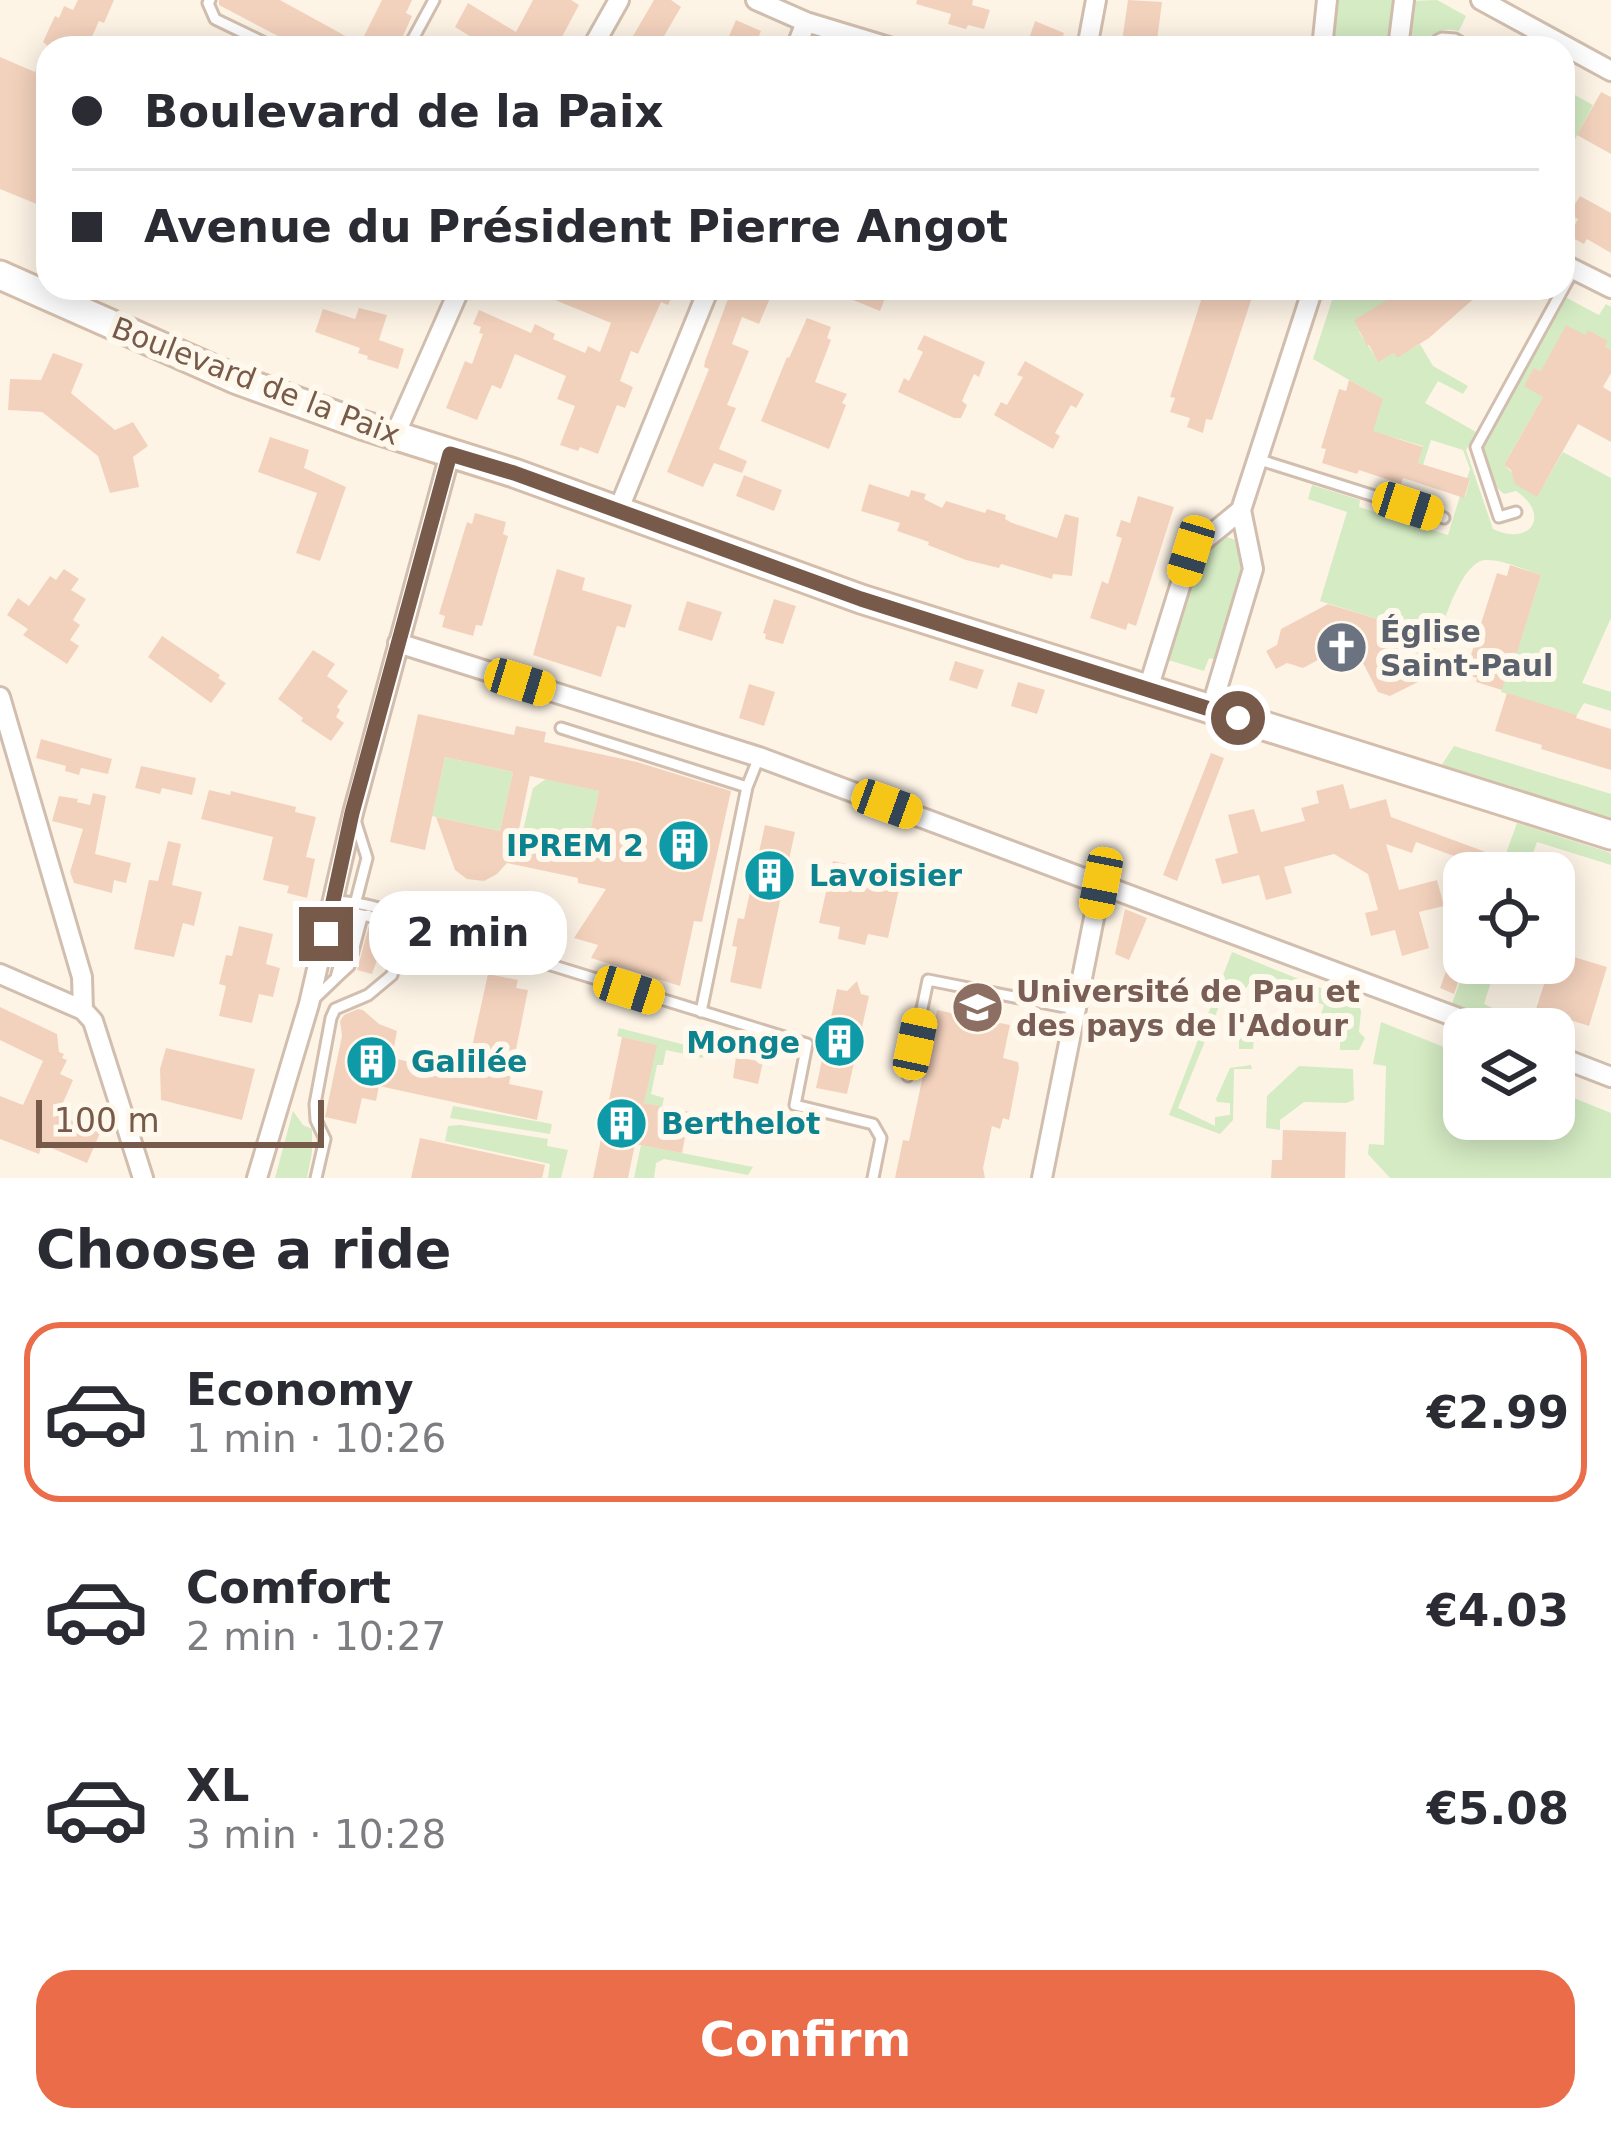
<!DOCTYPE html>
<html lang="en">
<head>
<meta charset="utf-8">
<style>
	:root { --surface:#fff; --page:#f7f7f7; --text:#2b2b33; --muted:#7c7c81; --line:#e1e1e2; --accent:#ea6c48 }
	body { margin:0; font-family:"DejaVu Sans",sans-serif; background:var(--page); color:var(--text); height:100vh; display:flex; flex-direction:column; font-size:45px; white-space:nowrap }
	* { box-sizing:border-box; margin:0 }
	p { font-size:39px; color:var(--muted) }
	.icon { flex:none; width:66px; height:66px; fill:none; stroke:currentColor; stroke-width:2; stroke-linecap:round; stroke-linejoin:round }
	.map { position:relative; height:1178px; overflow:hidden }
	.side { display:flex; flex-direction:column; background:var(--surface); flex:1 }
	.side>* { flex:none }
	.top-card { position:absolute; left:36px; top:36px; width:1539px; height:264px; border-radius:36px; box-shadow:0 6px 30px #0003; display:grid; align-content:center; height:264px; padding:0 36px; background:var(--surface) }
	.fabs { position:absolute; left:1443px; top:852px; display:grid; gap:24px }
	.fabs a { display:grid; place-items:center; width:132px; height:132px; border-radius:24px; background:var(--surface); box-shadow:0 6px 30px #0003; font-size:60px }
	.scale { position:absolute; left:36px; bottom:30px; width:288px; box-sizing:border-box; padding-left:12px; border:6px solid #775a49; border-top:0; font-size:33px; line-height:42px; white-space:nowrap; color:#775a49; -webkit-text-stroke:9px #fff8ed; paint-order:stroke }
	.end { position:absolute; width:54px; height:54px; margin:-27px; border:15px solid #775a49; background:#fff; box-shadow:0 0 0 6px #fff }
	.from { border-radius:50% }
	.bubble { position:absolute; height:84px; border-radius:36px; background:var(--surface); box-shadow:0 6px 30px #0003; font-size:39px; font-weight:800; line-height:84px; text-align:center }
	.car { position:absolute; width:36px; height:72px; margin:-36px -18px; border-radius:15px; box-shadow:0 0 9px 3px #0007; background:linear-gradient(#f5c518 24%,#345 0 40%,#f5c518 0 76%,#345 0 86%,#f5c518 0) }
	.top-card b { display:flex; align-items:center; gap:42px; height:114px; font-size:45px }
	.top-card b+b { border-top:3px solid var(--line) }
	.top-card i { width:30px; height:30px; background:var(--text) }
	ul { padding:0; list-style:none }
	li { display:flex; align-items:center; gap:36px; height:180px; margin:0 24px 18px; padding:0 12px; border:6px solid transparent; border-radius:36px }
	li div { flex:1 }
	li b { display:block; font-size:45px }
	li em { font-style:normal; font-weight:800 }
	li.active { border-color:var(--accent) }
	li>.icon { width:108px; height:108px; stroke-width:1.5 }
	h2 { padding:0 36px; font-size:54px; line-height:144px }
	.action { display:flex; gap:24px; margin-top:auto; padding:24px 36px }
	.action a { flex:1; height:138px; border-radius:36px; background:var(--accent); color:#fff; font-size:48px; font-weight:800; line-height:138px; text-align:center }
	.map>svg:first-child { display:block }
	.green { fill:#d4ebc3 }
	.building { fill:#f3d2bd; fill-rule:evenodd }
	.lines { fill:none; stroke-linecap:round; stroke-linejoin:round }
	.lane-casing { stroke:#d1beae; stroke-width:15 }
	.street-casing { stroke:#d1beae; stroke-width:24 }
	.secondary-casing { stroke:#d4beab; stroke-width:33 }
	.lane { stroke:#fff; stroke-width:9 }
	.street { stroke:#fff; stroke-width:18 }
	.secondary { stroke:#fff; stroke-width:27 }
	.route { stroke:#775a49; stroke-width:15 }
	.labels { text-anchor:middle; dominant-baseline:central; stroke-width:12; stroke-linejoin:round; paint-order:stroke }
	.street-label { font-size:30px; fill:#775a49; stroke:#fff8ed }
	.worship-label { font-size:30px; font-weight:bold; fill:#5b616d; stroke:#fff8ed; text-anchor:start }
	.culture-label { font-size:30px; font-weight:bold; fill:#0d838f; stroke:#fff8ed; text-anchor:start }
	.education-label { font-size:30px; font-weight:bold; fill:#785e54; stroke:#fff8ed; text-anchor:start }
</style>
</head>
<body>
<div class="map">
<svg width="1611" height="1178" viewBox="0 0 1611 1178">
	<rect width="100%" height="100%" fill="#fdf4e6"/>
	<!-- green -->
	<path class="green" d="M1335,0H1397L1392,48H1329Z
		M1437,0L1466,16L1459,31C1443,27 1430,32 1424,48H1407L1412,1Z
		M1573,94L1593,105L1563,162V114Z
		M1336,288H1407L1359,332L1378,361L1394,353L1397,357L1420,344L1433,366L1468,386L1463,394L1438,381L1425,403L1476,432L1466,450L1493,529C1530,547 1552,515 1516,491L1504,494C1490,483 1487,465 1481,448L1565,297L1599,315L1606,304L1611,307V350L1605,346L1607,341L1585,335L1541,371L1534,368L1543,397L1504,465L1537,496L1563,452L1611,478V618L1582,683L1611,692V711L1584,703L1577,715L1501,692L1513,652H1517L1541,575C1525,570 1502,559 1485,560C1457,562 1435,650 1427,675L1415,671L1391,623L1320,601L1347,512L1308,499L1312,485L1360,500L1359,507L1448,535L1460,496L1465,497L1470,480L1467,478L1470,469L1463,450L1431,440L1423,465L1418,463L1423,446L1389,436L1387,440L1370,439L1382,399L1313,359Z
		M1221,536C1235,538 1245,543 1247,559C1248,576 1225,641 1220,661L1209,658L1204,671L1165,659L1197,557Z
		M1454,746L1611,794V819L1441,766Z
		M445,757L513,772L500,831L432,816Z
		M546,779L599,791L586,849L522,835L533,788Z
		M1517,823L1611,853V865L1537,842L1526,873H1499Z
		M411,938L482,961L481,972L406,955Z
		M1232,952L1358,1003L1361,1011L1359,1032L1365,1038L1359,1050H1340V1038L1254,1035L1253,1049H1239V1041L1250,1018L1252,1032H1264L1265,1019L1268,1018L1282,1033H1317L1323,1022L1320,1018L1324,1005L1253,977L1245,990L1241,989L1238,993L1226,989L1178,1108L1215,1126V1117L1230,1115V1103L1217,1102L1216,1099L1230,1068L1251,1065L1252,1069H1234L1233,1120L1220,1134L1169,1115Z
		M1467,963H1497L1484,1004L1536,1029H1502L1450,1009Z
		M1381,1022L1464,1055V1119H1554V1090L1611,1113V1178H1390L1368,1154L1369,1144L1384,1145L1386,1066L1373,1064Z
		M619,1028L705,1050L703,1058L666,1050L663,1065H657L651,1094L664,1098L662,1107L644,1103L656,1045L617,1036Z
		M1299,1066L1353,1069L1354,1100L1346,1103L1304,1102L1280,1120V1130L1266,1128L1267,1096Z
		M453,1106L552,1124L550,1134L450,1118Z
		M293,1111L303,1125L312,1129V1152L307,1178H275Z
		M460,1125L548,1139L547,1146L568,1150L561,1178H548L550,1164L445,1141L448,1126Z
		M641,1145L753,1167L748,1175L664,1159L656,1163L654,1178H634Z"/>
	<!-- building -->
	<path class="building" d="M78,0H114L104,23L99,21L87,48H53L48,45V198L44,207L0,189V57L35,72L47,45L43,42L55,16L59,18L64,6L73,10Z
		M219,0H280L360,44L382,0H412L406,13L412,16L399,45L388,40L384,48H320L301,39L297,46L219,5Z
		M533,0H571L579,5L556,48H497L477,37L476,40L455,27L468,3L516,32Z
		M654,0H671L681,7L657,48H626Z
		M917,0H973L972,5L990,10L984,29L968,25L966,29L948,24L951,14L916,4Z
		M1128,0L1162,2L1156,48H1121Z
		M736,20L761,31L754,48H724Z
		M1035,21L1064,33L1059,48H1026Z
		M1601,92L1611,97V154L1577,135Z
		M1580,196L1611,213V253L1587,239L1584,244L1569,236L1578,219L1569,214Z
		M526,288H676L668,305L661,302L638,354L631,351L620,381L633,387L625,408L617,405L598,454L580,447L578,451L560,445L575,406L557,399L566,376L515,354L501,389L492,385L477,420L446,408L465,361L472,364L483,334L479,333L481,327L473,324L479,310L531,333L535,324L555,334L553,339L585,353L588,346L600,352L611,323Z
		M732,288H746L770,298L759,324L742,317L732,344L749,351L727,405L736,408L719,449L747,461L742,473L714,463L703,487L667,472L709,369L704,367L705,361Z
		M824,288H889L880,311Z
		M1205,288H1255L1212,420L1206,419L1203,433L1187,427L1190,418L1170,412L1175,398L1170,397Z
		M1407,288H1486L1429,338L1397,358L1394,353L1378,362L1369,345L1367,346L1354,320Z
		M359,308L387,315L379,340L404,349L398,369L367,359L368,356L358,353L360,348L315,332L323,309L355,319Z
		M807,318L831,327L827,338L831,340L815,382L847,394L842,403L846,405L829,449L761,421L787,357L789,358Z
		M1566,325L1585,335L1588,330L1608,341L1605,346L1611,350V373L1603,387L1611,392V442L1578,424L1537,497L1515,484L1511,470L1504,465L1543,397L1524,386L1534,368L1541,371Z
		M924,335L985,362L979,377L974,374L962,401L967,405L961,418H954L898,392L904,378L909,381L923,352L917,349Z
		M53,353L83,364L71,393L115,430L133,422L148,446L133,457L139,487L110,493L98,456L42,412L8,410L10,379L41,380Z
		M1025,361L1084,394L1076,408L1071,405L1055,433L1060,436L1053,449L994,415L1001,402L1007,405L1023,377L1017,375Z
		M1349,380L1383,399L1373,431L1423,447L1418,463L1470,479L1464,498L1403,478L1401,484L1359,470L1357,474L1322,463L1326,449L1321,448L1339,389L1346,391Z
		M270,437L309,450L304,468L346,487L320,561L296,553L317,493L258,472Z
		M744,475L782,490L774,511L736,496Z
		M869,484L909,497L911,490L926,494L924,499L942,508L946,501L985,513L987,509L1006,515L1005,519L1012,523L1057,538L1065,514L1079,518L1072,576L1053,574L1052,579L1001,564L999,568L966,560L928,545L929,542L897,531L900,523L861,511Z
		M1138,496L1174,507L1136,626L1128,623L1126,630L1090,618L1102,581L1108,584L1122,538L1116,536L1121,520L1130,523Z
		M475,513L506,522L503,534L508,536L482,626L476,625L473,636L442,627L445,616L439,614L467,522L472,524Z
		M1510,565L1541,575L1517,653L1513,652L1502,690L1476,682L1477,678L1465,674L1497,573L1507,576Z
		M64,569L79,579L71,590L86,599L73,620L80,625L70,640L79,646L67,664L23,635L28,629L7,615L18,598L29,606L50,576L56,580Z
		M557,569L585,578L582,590L632,605L625,628L617,626L601,677L533,655Z
		M774,599L796,606L783,644L765,639L766,634L763,633Z
		M687,601L722,612L712,641L678,630Z
		M1328,604L1391,623L1420,681L1390,696L1378,692L1363,663L1329,654L1303,668L1287,663L1276,669L1266,651L1277,645L1281,629Z
		M162,636L220,675L218,678L226,683L211,703L148,657Z
		M313,650L335,664L327,676L348,691L337,707L340,710L336,717L344,723L331,741L301,721L303,718L278,699Z
		M955,661L984,670L977,689L949,680Z
		M1018,682L1045,690L1037,714L1011,706Z
		M749,684L775,692L764,726L739,718Z
		M1507,693L1577,715L1576,718L1611,729V770L1541,749L1542,745L1495,731Z
		M418,714L514,735L516,726L546,732L544,742L637,762L731,791L702,922L694,921L680,986L591,958L598,945L574,938L606,889L578,883V878L507,863L497,874L484,881L467,879L455,870L436,817L500,831L513,772L445,757L425,850L390,842ZM530,776L599,791L586,849L518,834Z
		M41,739L112,759L108,774L81,768L79,775L65,771L66,766L36,758Z
		M1211,753L1224,758L1177,881L1163,875Z
		M141,766L196,778L192,795L162,788L160,794L135,788Z
		M1343,784L1350,809L1386,799L1391,817L1502,858L1497,873H1470L1451,866L1454,856L1416,842L1412,853L1386,844L1399,890L1437,880L1444,906L1419,912L1429,948L1402,956L1395,930L1371,936L1365,913L1378,910L1368,874L1334,854L1284,867L1292,893L1266,900L1259,875L1222,884L1215,859L1238,853L1228,815L1254,809L1261,832L1305,821L1301,808L1319,803L1316,791Z
		M209,790L230,795L231,791L296,807L295,812L316,817L306,857L315,859L307,898L287,893L289,886L263,880L273,837L201,819Z
		M93,793L106,796L95,854L131,863L126,883L114,880L112,893L74,883L70,872L83,829L52,821L59,796L78,799L77,802L90,805Z
		M765,825L795,832L761,989L730,982L737,947L732,946L738,918L744,919Z
		M168,841L181,844L172,885L202,892L194,926L183,923L174,957L134,949L149,880L158,881Z
		M833,861L902,876L888,938L868,934L865,945L838,939L840,927L819,923Z
		M1125,909L1147,918L1129,960L1115,954Z
		M239,926L273,934L266,964L280,968L273,997L259,994L252,1023L219,1016L226,986L219,984L226,955L232,956Z
		M369,926L388,929L372,974L357,970Z
		M1462,927L1464,965L1454,994L1440,988Z
		M1554,951L1607,967L1589,1026L1536,1009L1551,963H1554Z
		M488,974L518,980L516,988L528,990L509,1084L543,1091L537,1120L379,1086L376,1101L362,1098L356,1124L325,1117L342,1036L340,1021L344,1015L358,1009L363,1010L379,1024L397,1031L392,1058L466,1074Z
		M857,981L861,994L869,996L847,1094L816,1088L837,989L847,991Z
		M0,1007L57,1034L59,1052L64,1054L62,1058L67,1060L60,1074L73,1080L58,1114L100,1133L87,1163L42,1144L39,1154L0,1139V1096L23,1105L43,1061L0,1040Z
		M937,1010L1010,1025L1003,1058L1018,1062L1019,1068L1009,1120L1003,1118L1000,1129L992,1126L983,1168L985,1178H895L903,1140L909,1141Z
		M622,1037L657,1045L644,1103L690,1112L682,1153L635,1144L628,1178H593Z
		M166,1048L255,1069L242,1120L161,1100L160,1069Z
		M736,1057L763,1062L758,1084L733,1078Z
		M1283,1130L1346,1132L1345,1178H1271L1272,1160H1282Z
		M420,1138L545,1165L542,1178H411Z"/>
	<g class="lines">
		<defs>
			<path id="lane" d="M210,0L208,3L215,19L275,48
				M408,48L434,0
				M1432,48L1438,40L1442,38L1455,39L1470,48
				M1563,98L1565,99
				M1257,459L1444,518
				M1516,512L1499,517L1476,447L1574,269
				M561,728L747,787
				M333,901C357,902 385,907 405,920L807,1044L795,1105L873,1124L881,1138L873,1178
				M351,913L393,921L405,920
				M337,977L349,966L362,917L368,915
				M312,1001L336,978L367,858L356,823
				M701,1012L747,787L759,757
				M908,1076L928,980L1075,1009
				M316,1178L325,1139L316,1120L315,1104L331,1018L335,1009L368,995L392,975L405,920"/>
			<path id="street" d="M756,0L806,22L892,48
				M1481,0L1611,71
				M592,48L619,0
				M796,48L806,22
				M1087,48L1096,0
				M1322,48L1327,0
				M1398,48L1404,0
				M1563,264L1611,288
				M395,435L460,288
				M1241,510L1313,288
				M618,511L709,288
				M398,643L759,757L1488,1029
				M1148,689L1191,551L1241,510L1253,569L1211,709
				M0,697L82,977L83,1010L93,1021L143,1178
				M0,974L83,1010
				M1554,1055L1611,1077
				M257,1178L309,1004L353,813L450,454
				M1042,1178L1101,883"/>
			<path id="secondary" d="M0,275L235,379L362,425L514,473L861,599L1611,835"/>
		</defs>
		<!-- lane casing -->
		<use href="#lane" class="lane-casing"/>
		<!-- street casing -->
		<use href="#street" class="street-casing"/>
		<!-- secondary casing -->
		<use href="#secondary" class="secondary-casing"/>
		<!-- lane -->
		<use href="#lane" class="lane"/>
		<!-- street -->
		<use href="#street" class="street"/>
		<!-- secondary -->
		<use href="#secondary" class="secondary"/>
	</g>
	<g class="lines">
		<!-- route -->
		<path class="route" d="M326,934L352,813L450,454L514,473L861,599L1238,718"/>
	</g>
	<!-- icons -->
	<defs>
		<symbol id="church-disc" viewBox="-11 -11 22 22"><circle r="9.5" fill="#6b7280" stroke="#fff8ed"/><path d="M-1.2-6h2.4v3.5h3.3v2.4h-3.3V6h-2.4V-.1h-3.3v-2.4h3.3Z" fill="#fff"/></symbol>
		<symbol id="building-disc" viewBox="-11 -11 22 22"><circle r="9.5" fill="#0f9aa8" stroke="#fff8ed"/><path d="M-4-6H4V6H1V3H-1V6H-4ZM-2.5-4.3h1.7v1.8h-1.7ZM.8-4.3h1.7v1.8H.8ZM-2.5-1h1.7V.8h-1.7ZM.8-1h1.7V.8H.8Z" fill="#fff"/></symbol>
		<symbol id="university-disc" viewBox="-11 -11 22 22"><circle r="9.5" fill="#8d6e63" stroke="#fff8ed"/><path d="M0-5L7-2L0 1L-7-2ZM-4 1L0 2.5L4 1V4Q0 6-4 4Z" fill="#fff"/></symbol>
	</defs>
	<g fill-rule="evenodd">
		<use href="#church-disc" x="1312" y="618" width="59" height="59"/>
		<use href="#building-disc" x="654" y="816" width="59" height="59"/>
		<use href="#building-disc" x="740" y="846" width="59" height="59"/>
		<use href="#university-disc" x="948" y="978" width="59" height="59"/>
		<use href="#building-disc" x="810" y="1012" width="59" height="59"/>
		<use href="#building-disc" x="342" y="1032" width="59" height="59"/>
		<use href="#building-disc" x="592" y="1094" width="59" height="59"/>
	</g>
	<g class="labels">
		<!-- street labels -->
		<g class="street-label">
			<text transform="translate(256 381) rotate(21)">Boulevard de la Paix</text>
		</g>
		<!-- worship labels -->
		<g class="worship-label">
			<text x="1380" y="631">Église<tspan x="1380" dy="34">Saint-Paul</tspan></text>
		</g>
		<!-- culture labels -->
		<g class="culture-label">
			<text x="644" y="845" text-anchor="end">IPREM 2</text>
			<text x="809" y="875">Lavoisier</text>
			<text x="800" y="1042" text-anchor="end">Monge</text>
			<text x="411" y="1061">Galilée</text>
			<text x="661" y="1123">Berthelot</text>
		</g>
		<!-- education labels -->
		<g class="education-label">
			<text x="1016" y="991">Université de Pau et<tspan x="1016" dy="34">des pays de l'Adour</tspan></text>
		</g>
	</g>
</svg>
<div class="fabs">
<a><svg class="icon" aria-label="locate" viewBox="0 0 24 24"><circle cx="12" cy="12" r="6"/><path d="M12 2v4M12 18v4M2 12h4M18 12h4"/></svg></a>
<a><svg class="icon" aria-label="layers" viewBox="0 0 24 24"><path d="M12 4l9 5-9 5-9-5zM3 14l9 5 9-5"/></svg></a>
</div>
<div class="scale">100 m</div>
<i class="end from" style="left:1238px;top:718px"></i>
<i class="end" style="left:326px;top:934px"></i>
<div class="bubble" style="left:369px;top:891px;width:198px">2 min</div>
<i class="car" style="left:1408px;top:506px;rotate:108deg"></i>
<i class="car" style="left:1191px;top:551px;rotate:197deg"></i>
<i class="car" style="left:520px;top:682px;rotate:107deg"></i>
<i class="car" style="left:887px;top:804px;rotate:110deg"></i>
<i class="car" style="left:1101px;top:883px;rotate:191deg"></i>
<i class="car" style="left:629px;top:990px;rotate:108deg"></i>
<i class="car" style="left:915px;top:1044px;rotate:12deg"></i>
<div class="top-card">
<b><i class="from"></i>Boulevard de la Paix</b>
<b><i></i>Avenue du Président Pierre Angot</b>
</div>
</div>
<section class="side">
<h2>Choose a ride</h2>
<ul>
<li class="active"><svg class="icon" aria-label="car" viewBox="0 0 24 24"><path d="M5 17H2v-5l4-1 3-4h7l3 4 3 1v5h-3M9 17h6M6 11h13"/><circle cx="7" cy="17" r="2"/><circle cx="17" cy="17" r="2"/></svg><div><b>Economy</b><p>1 min · 10:26</p></div><em>€2.99</em></li>
<li><svg class="icon" aria-label="car" viewBox="0 0 24 24"><path d="M5 17H2v-5l4-1 3-4h7l3 4 3 1v5h-3M9 17h6M6 11h13"/><circle cx="7" cy="17" r="2"/><circle cx="17" cy="17" r="2"/></svg><div><b>Comfort</b><p>2 min · 10:27</p></div><em>€4.03</em></li>
<li><svg class="icon" aria-label="car" viewBox="0 0 24 24"><path d="M5 17H2v-5l4-1 3-4h7l3 4 3 1v5h-3M9 17h6M6 11h13"/><circle cx="7" cy="17" r="2"/><circle cx="17" cy="17" r="2"/></svg><div><b>XL</b><p>3 min · 10:28</p></div><em>€5.08</em></li>
</ul>
<div class="action"><a>Confirm</a></div>
</section>
</body>
</html>
